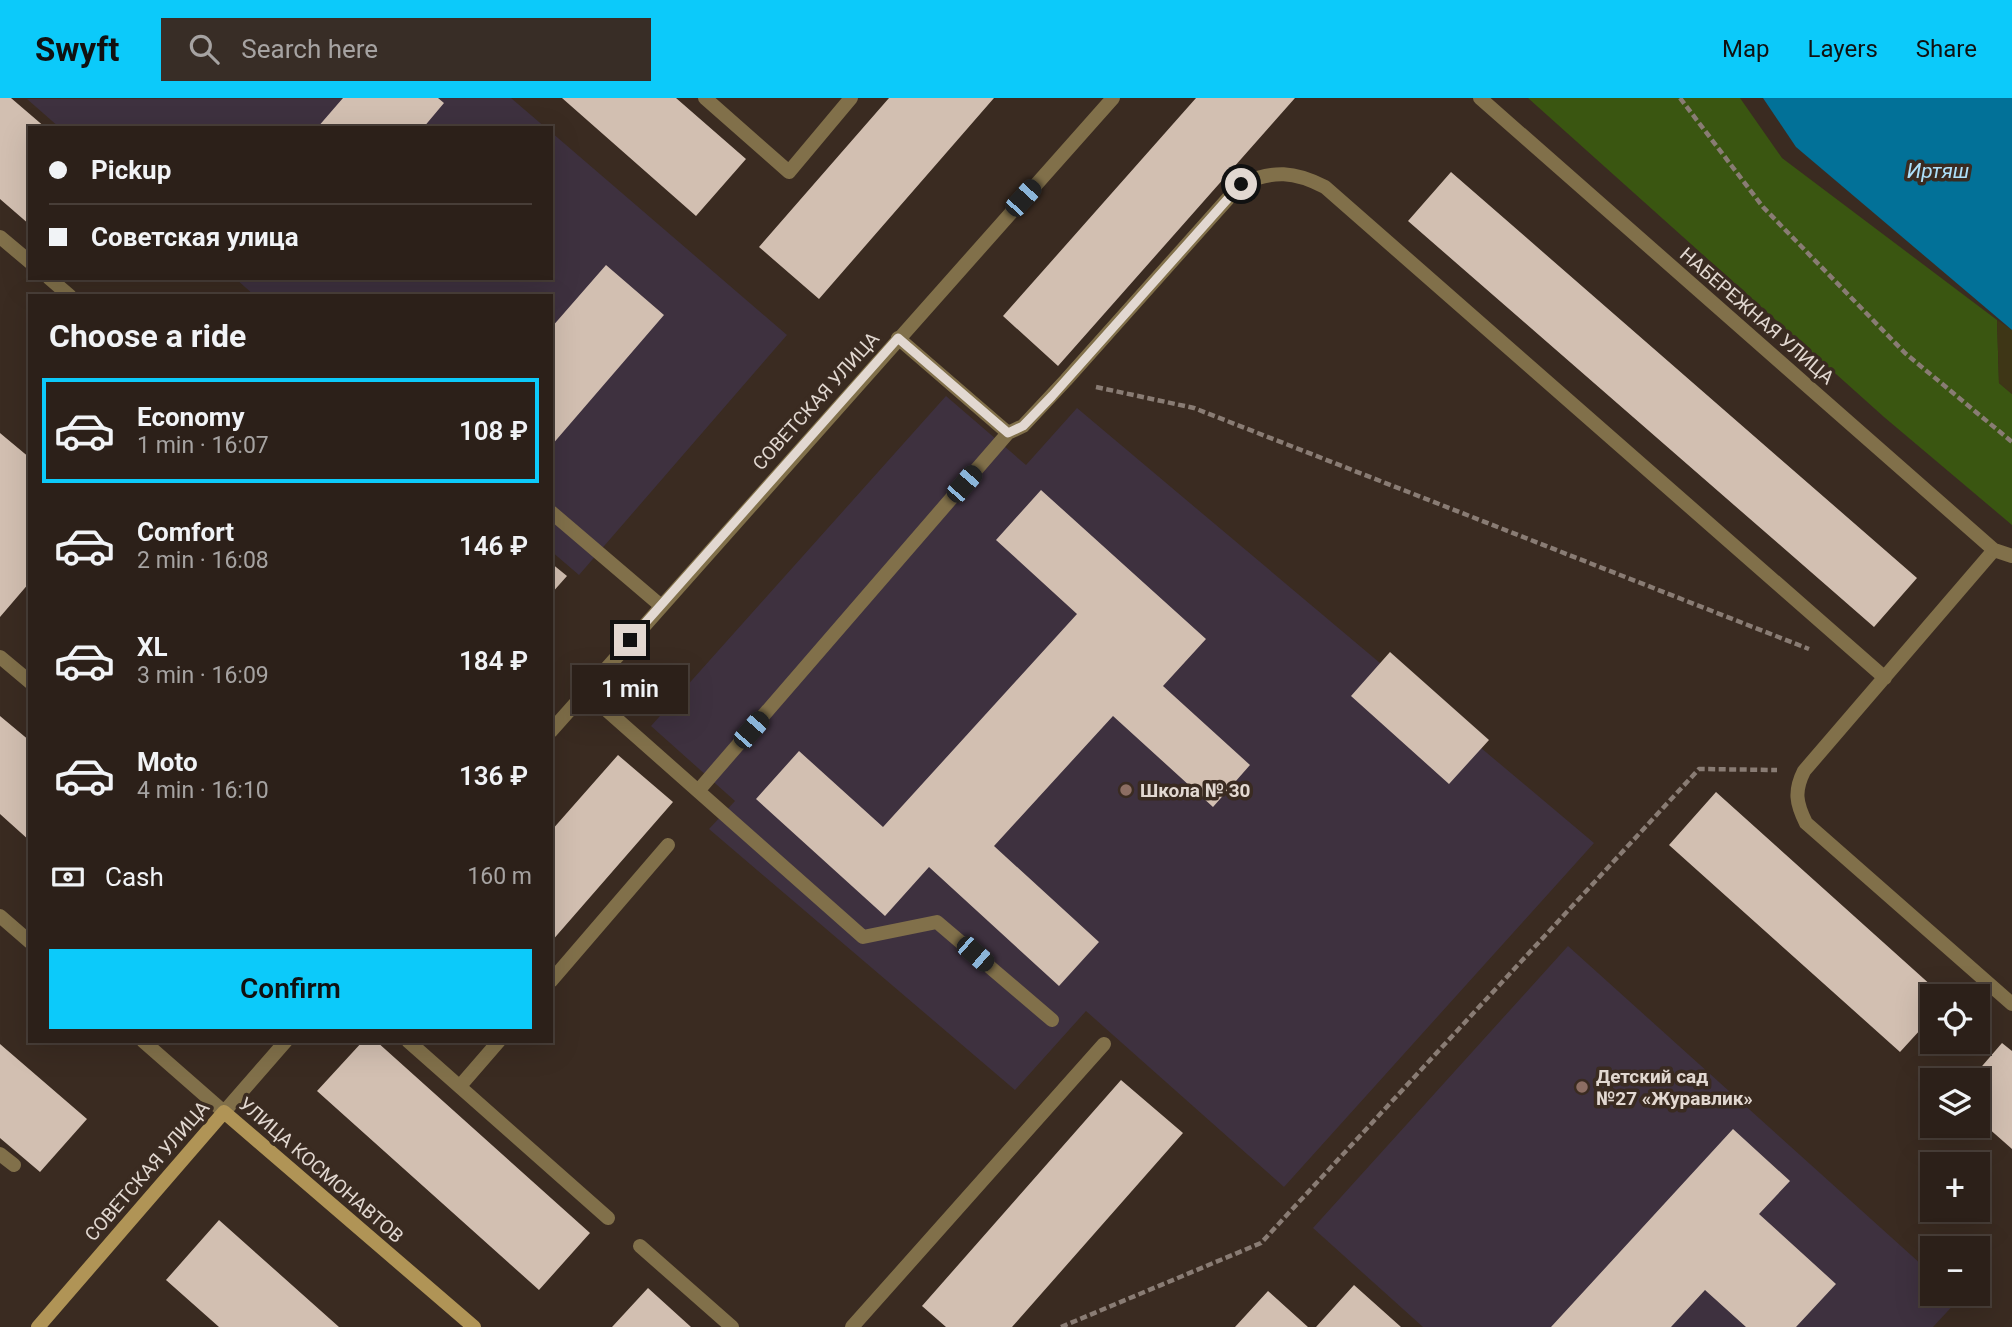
<!DOCTYPE html>
<html lang="en">
<head>
<meta charset="utf-8">
<style>
	:root { --surface:#2c2019; --page:#382d26; --text:#f1f3f6; --muted:#a6a3a2; --line:#483e38; --accent:#0ccafa }
	body { margin:0; font-family:Roboto,sans-serif; background:var(--page); color:var(--text); height:100vh; display:flex; flex-direction:column; font-size:26px; white-space:nowrap }
	* { box-sizing:border-box; margin:0 }
	p { font-size:23px; color:var(--muted) }
	.icon { flex:none; width:38px; height:38px; fill:none; stroke:currentColor; stroke-width:2; stroke-linecap:round; stroke-linejoin:round }
	.map { position:relative; flex:1; overflow:hidden }
	.sheet { position:absolute; left:28px; top:196px; width:525px; height:749px; display:flex; flex-direction:column; background:var(--surface); border-radius:0px; box-shadow:0 7px 28px #0002,0 0 0 2px var(--line) }
	.sheet>* { flex:none }
	.guide { position:absolute; left:28px; top:28px; width:525px; height:154px; border-radius:0px; box-shadow:0 7px 28px #0002,0 0 0 2px var(--line); display:grid; align-content:center; height:154px; padding:0 21px; background:var(--surface) }
	.buttons { position:absolute; left:1920px; top:886px; display:grid; gap:14px }
	.buttons a { display:grid; place-items:center; width:70px; height:70px; border-radius:0px; background:var(--surface); box-shadow:0 7px 28px #0002,0 0 0 2px var(--line); font-size:35px }
	.end { position:absolute; width:32px; height:32px; margin:-16px; border:9px solid #e2d8d1; background:#111; box-shadow:0 0 0 4px #111 }
	.from { border-radius:50% }
	.bubble { position:absolute; height:49px; border-radius:0px; background:var(--surface); box-shadow:0 7px 28px #0002,0 0 0 2px var(--line); font-size:23px; font-weight:600; line-height:49px; text-align:center }
	.car { position:absolute; width:21px; height:42px; margin:-21px -10px; border-radius:9px; box-shadow:0 0 5px 2px #0007; background:linear-gradient(#222 24%,#8ab4d8 0 40%,#222 0 76%,#8ab4d8 0 86%,#222 0) }
	.guide b { display:flex; align-items:center; gap:24px; height:66px; font-size:26px }
	.guide b+b { border-top:2px solid var(--line) }
	.guide i { width:18px; height:18px; background:var(--text) }
	ul { padding:0; list-style:none }
	li { display:flex; align-items:center; gap:21px; height:105px; margin:0 14px 10px; padding:0 7px; border:4px solid transparent; border-radius:0px }
	li div { flex:1 }
	li b { display:block; font-size:26px }
	li em { font-style:normal; font-weight:600 }
	li.on { border-color:var(--accent) }
	li>.icon { width:63px; height:63px; stroke-width:1.5 }
	h2 { padding:0 21px; font-size:32px; line-height:84px }
	.pay { display:flex; align-items:center; gap:18px; height:77px; padding:0 21px; font-size:26px }
	.pay p { margin-inline-start:auto }
	.button { display:flex; gap:14px; margin-top:auto; padding:14px 21px }
	.button a { flex:1; height:80px; border-radius:0px; background:var(--accent); color:#111; font-size:28px; font-weight:600; line-height:80px; text-align:center }
	header { display:flex; align-items:center; gap:42px; box-sizing:border-box; height:98px; padding:0 35px; background:var(--accent); color:#111 }
	header strong { font-size:33px }
	nav { display:flex; gap:38px; margin-inline-start:auto; font-size:24px }
	.search { width:490px; height:63px; background:var(--page); display:flex; align-items:center; gap:18px; box-sizing:border-box; padding:0 24px; border-radius:0px; color:var(--muted); font-size:26px }
	.map>svg:first-child { display:block }
	.education { fill:#3e313f }
	.green { fill:#3a5611 }
	.sand { fill:#3e3616 }
	.water { fill:#027198 }
	.building { fill:#d2bfb1 }
	.lines { fill:none; stroke-linecap:round; stroke-linejoin:round }
	.path { stroke:#897c74; stroke-width:4.5; stroke-dasharray:7 3.5; stroke-linecap:butt }
	.lane { stroke:#81704a; stroke-width:14 }
	.street { stroke:#81704a; stroke-width:14 }
	.secondary { stroke:#b09456; stroke-width:14 }
	.route { stroke:#e2d8d1; stroke-width:9 }
	.education-dot { fill:#8d6e63; stroke:#3a2b21; stroke-width:2.5 }
	.labels { text-anchor:middle; dominant-baseline:central; stroke-width:7; stroke-linejoin:round; paint-order:stroke }
	.street-label { font-size:19px; fill:#e2d8d1; stroke:#3a2b21 }
	.poi-label { font-size:19px; font-weight:bold; fill:#e2d8d1; stroke:#3a2b21; text-anchor:start }
	.water-label { font-size:21px; font-style:italic; fill:#ade0fa; stroke:#3a2b21 }
</style>
</head>
<body>
<header>
<strong>Swyft</strong>
<div class="search"><svg class="icon" aria-label="search" viewBox="0 0 24 24"><circle cx="10" cy="10" r="6"/><path d="M15 15l6 6"/></svg>Search here</div>
<nav><a>Map</a><a>Layers</a><a>Share</a></nav>
</header>
<div class="map">
<svg width="2012" height="1229" viewBox="0 0 2012 1229">
	<rect width="100%" height="100%" fill="#3a2b21"/>
	<!-- education -->
	<path class="education" d="M511,0L546,30H60L27,1Z
		M551,34L787,237L579,477L551,453V198H255L235,180H551Z
		M946,298L1026,367L1077,310L1594,745L1284,1089L1086,913L1015,992L709,731L735,703L651,628Z
		M1568,848L1932,1176V1195H1953L1959,1201L1933,1229H1423L1313,1130Z"/>
	<!-- green -->
	<path class="green" d="M1528,0H1740L1782,60L1997,222L1999,285L2012,296V427L1884,319Z"/>
	<!-- sand -->
	<path class="sand" d="M1997,222L2012,232V296L1999,285Z"/>
	<!-- water -->
	<path class="water" d="M1763,0H2012V232L1796,49Z"/>
	<!-- building -->
	<path class="building" d="M0,0H11L46,30H30V127L0,101Z
		M343,0H438L444,5L423,30H317Z
		M562,0H676L746,61L696,118Z
		M889,0H994L819,201L759,149Z
		M1196,0H1295L1058,268L1003,218Z
		M1451,74L1917,480L1874,529L1408,123Z
		M606,167L664,217L551,348V230Z
		M0,335L30,360V406L26,411L30,415V484L0,519Z
		M1041,392L1206,541L1163,588L1250,667L1213,709L1113,618L994,748L1099,844L1059,888L929,769L885,818L756,701L799,653L883,729L1077,516L996,442Z
		M551,465L567,478L551,496Z
		M1390,554L1489,642L1449,686L1351,598Z
		M0,618L30,643V743L0,716Z
		M618,657L673,704L551,844V733Z
		M1716,694L1943,898H1932V919L1900,954L1669,747Z
		M363,943H376L590,1135L539,1192L317,993Z
		M2002,945L2012,953V1051L1978,1021V982H1970Z
		M0,946L87,1021L40,1074L0,1040Z
		M1121,982L1183,1035L1012,1229H946L922,1208Z
		M1733,1031L1790,1083L1759,1116L1836,1186L1796,1229H1746L1705,1192L1671,1229H1551Z
		M219,1122L339,1229H219L166,1182Z
		M1354,1187L1401,1229H1316Z
		M648,1190L691,1229H612Z
		M1268,1193L1308,1229H1235Z"/>
	<g class="lines">
		<!-- path -->
		<path class="path" d="M1680,0L1763,109L1905,255L2012,344
			M1096,289L1194,310L1809,551
			M1061,1229L1261,1145L1699,671L1777,672"/>
		<!-- lane -->
		<path class="lane" d="M705,0L789,74L851,0
			M0,139L30,164
			M49,180L70,198
			M898,240L1008,335
			M551,414L660,507
			M1994,452L1804,673C1794,693 1796,705 1806,725L2012,906
			M0,559L30,584
			M585,593L863,839L937,824L1052,922
			M698,693L1008,335L1023,328L1066,282L1241,86C1274,72 1294,73 1325,89L1885,580
			M551,883L668,747
			M408,943L608,1120
			M460,988L499,943
			M0,1056L14,1067
			M640,1148L732,1229
			M852,1229L1104,946"/>
		<!-- street -->
		<path class="street" d="M1480,0L1994,452L2012,458
			M551,633L1113,0
			M0,818L30,844
			M143,943L224,1014L286,943"/>
		<!-- secondary -->
		<path class="secondary" d="M38,1229L224,1014L474,1229"/>
	</g>
	<g class="lines">
		<!-- route -->
		<path class="route" d="M630,542L898,240L1008,335L1023,328L1052,298L1241,86"/>
	</g>
	<!-- markers -->
	<g class="education-dot">
		<circle cx="1126" cy="692" r="7"/>
		<circle cx="1582" cy="989" r="7"/>
	</g>
	<g class="labels">
		<!-- street labels -->
		<g class="street-label">
			<text transform="translate(1757 218) rotate(41)">НАБЕРЕЖНАЯ УЛИЦА</text>
			<text transform="translate(816 303) rotate(-48)">СОВЕТСКАЯ УЛИЦА</text>
			<text transform="translate(321 1072) rotate(41)">УЛИЦА КОСМОНАВТОВ</text>
			<text transform="translate(147 1073) rotate(-49)">СОВЕТСКАЯ УЛИЦА</text>
		</g>
		<!-- poi labels -->
		<g class="poi-label">
			<text x="1140" y="692">Школа № 30</text>
			<text x="1596" y="978">Детский сад<tspan x="1596" dy="22">№27 «Журавлик»</tspan></text>
		</g>
		<!-- water labels -->
		<g class="water-label">
			<text x="1938" y="73">Иртяш</text>
		</g>
	</g>
</svg>
<div class="buttons">
<a><svg class="icon" aria-label="locate" viewBox="0 0 24 24"><circle cx="12" cy="12" r="6"/><path d="M12 2v4M12 18v4M2 12h4M18 12h4"/></svg></a>
<a><svg class="icon" aria-label="layers" viewBox="0 0 24 24"><path d="M12 4l9 5-9 5-9-5zM3 14l9 5 9-5"/></svg></a>
<a>+</a>
<a>−</a>
</div>
<i class="end from" style="left:1241px;top:86px"></i>
<i class="end" style="left:630px;top:542px"></i>
<div class="bubble" style="left:572px;top:567px;width:116px">1 min</div>
<i class="car" style="left:1023px;top:100px;rotate:42deg"></i>
<i class="car" style="left:964px;top:386px;rotate:41deg"></i>
<i class="car" style="left:751px;top:632px;rotate:41deg"></i>
<i class="car" style="left:975px;top:856px;rotate:131deg"></i>
<div class="guide">
<b><i class="from"></i>Pickup</b>
<b><i></i>Советская улица</b>
</div>
<section class="sheet">
<h2>Choose a ride</h2>
<ul>
<li class="on"><svg class="icon" aria-label="car" viewBox="0 0 24 24"><path d="M5 17H2v-5l4-1 3-4h7l3 4 3 1v5h-3M9 17h6M6 11h13"/><circle cx="7" cy="17" r="2"/><circle cx="17" cy="17" r="2"/></svg><div><b>Economy</b><p>1 min · 16:07</p></div><em>108 ₽</em></li>
<li><svg class="icon" aria-label="car" viewBox="0 0 24 24"><path d="M5 17H2v-5l4-1 3-4h7l3 4 3 1v5h-3M9 17h6M6 11h13"/><circle cx="7" cy="17" r="2"/><circle cx="17" cy="17" r="2"/></svg><div><b>Comfort</b><p>2 min · 16:08</p></div><em>146 ₽</em></li>
<li><svg class="icon" aria-label="car" viewBox="0 0 24 24"><path d="M5 17H2v-5l4-1 3-4h7l3 4 3 1v5h-3M9 17h6M6 11h13"/><circle cx="7" cy="17" r="2"/><circle cx="17" cy="17" r="2"/></svg><div><b>XL</b><p>3 min · 16:09</p></div><em>184 ₽</em></li>
<li><svg class="icon" aria-label="car" viewBox="0 0 24 24"><path d="M5 17H2v-5l4-1 3-4h7l3 4 3 1v5h-3M9 17h6M6 11h13"/><circle cx="7" cy="17" r="2"/><circle cx="17" cy="17" r="2"/></svg><div><b>Moto</b><p>4 min · 16:10</p></div><em>136 ₽</em></li>
</ul>
<div class="pay"><svg class="icon" aria-label="cash" viewBox="0 0 24 24"><path d="M3 7h18v10H3z"/><circle cx="12" cy="12" r="2"/></svg>Cash<p>160 m</p></div>
<div class="button"><a>Confirm</a></div>
</section>
</div>
</body>
</html>
